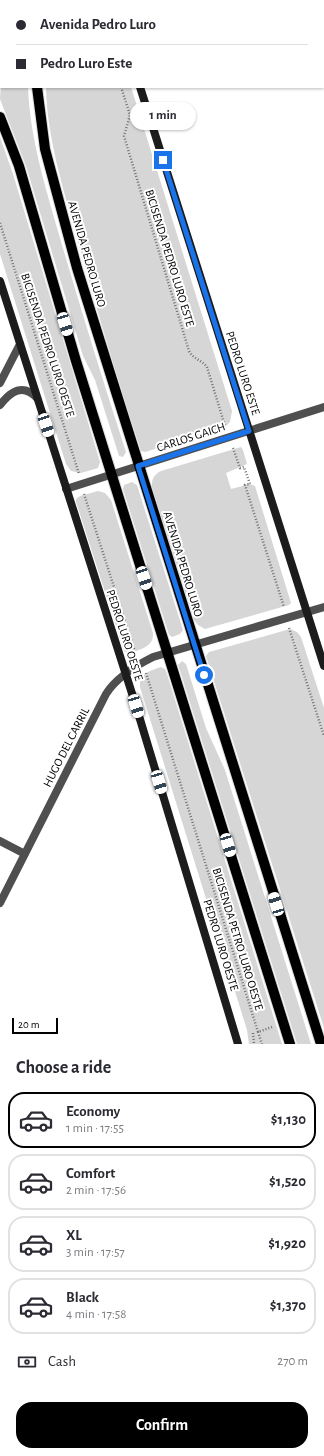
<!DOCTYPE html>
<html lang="en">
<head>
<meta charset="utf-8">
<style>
	:root { --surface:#fff; --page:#f2f2f3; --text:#2b2b33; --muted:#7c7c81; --line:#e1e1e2; --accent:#000 }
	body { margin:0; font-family:"Alegreya Sans",sans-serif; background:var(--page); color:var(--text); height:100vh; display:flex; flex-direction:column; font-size:15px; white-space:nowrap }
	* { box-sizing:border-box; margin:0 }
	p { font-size:13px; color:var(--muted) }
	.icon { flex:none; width:22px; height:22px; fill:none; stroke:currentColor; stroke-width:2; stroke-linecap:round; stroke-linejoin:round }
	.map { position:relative; height:1044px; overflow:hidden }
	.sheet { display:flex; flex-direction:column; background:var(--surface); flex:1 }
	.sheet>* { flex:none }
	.hud { position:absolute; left:0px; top:0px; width:324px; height:88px; box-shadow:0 1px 3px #0004; display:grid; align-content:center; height:88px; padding:0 16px; background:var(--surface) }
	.scale { position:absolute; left:12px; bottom:10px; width:46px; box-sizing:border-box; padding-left:4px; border:2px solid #000; border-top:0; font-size:11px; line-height:14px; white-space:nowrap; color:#000; -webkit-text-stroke:3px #fff; paint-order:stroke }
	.end { position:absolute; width:18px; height:18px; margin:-9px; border:5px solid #1a73e8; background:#fff; box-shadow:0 0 0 2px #fff }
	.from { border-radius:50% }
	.bubble { position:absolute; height:28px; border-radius:14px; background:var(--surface); box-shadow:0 1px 3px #0004; font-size:13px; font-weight:700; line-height:28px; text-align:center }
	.car { position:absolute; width:12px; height:24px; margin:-12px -6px; border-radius:5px; box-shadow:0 0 3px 1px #0007; background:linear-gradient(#fff 24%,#345 0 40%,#fff 0 76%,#345 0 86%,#fff 0) }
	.hud b { display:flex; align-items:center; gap:14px; height:38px; font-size:15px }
	.hud b+b { border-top:1px solid var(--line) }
	.hud i { width:10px; height:10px; background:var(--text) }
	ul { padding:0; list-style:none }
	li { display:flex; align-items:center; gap:12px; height:56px; margin:0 8px 6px; padding:0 8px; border:2px solid var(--line); border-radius:16px }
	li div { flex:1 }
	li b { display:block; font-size:15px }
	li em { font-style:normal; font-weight:700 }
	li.current { border-color:var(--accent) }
	li>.icon { width:36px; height:36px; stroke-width:1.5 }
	h2 { padding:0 16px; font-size:18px; line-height:48px }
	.pay { display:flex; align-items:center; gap:10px; height:44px; padding:0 16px; font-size:15px }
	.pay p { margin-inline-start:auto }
	.cta { display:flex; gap:8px; margin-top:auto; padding:8px 16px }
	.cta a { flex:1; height:46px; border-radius:16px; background:var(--accent); color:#fff; font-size:16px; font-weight:700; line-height:46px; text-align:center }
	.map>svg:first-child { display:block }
	.green { fill:#d6d6d6 }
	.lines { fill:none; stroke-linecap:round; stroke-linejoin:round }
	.primary-casing { stroke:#dbdbdb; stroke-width:12 }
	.path { stroke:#717171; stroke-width:2.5; stroke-dasharray:1 2; stroke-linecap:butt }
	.street { stroke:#4f4f4f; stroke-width:8 }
	.secondary { stroke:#1c1c1c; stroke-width:8 }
	.primary { stroke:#000; stroke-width:10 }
	.route { stroke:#1a73e8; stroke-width:5 }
	.labels { text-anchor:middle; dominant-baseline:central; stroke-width:4; stroke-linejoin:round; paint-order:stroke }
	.street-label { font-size:12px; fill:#000; stroke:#fff }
</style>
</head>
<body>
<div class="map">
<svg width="324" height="1044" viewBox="0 0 324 1044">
	<rect width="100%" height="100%" fill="#fff"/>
	<!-- green -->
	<path class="green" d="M1,81V87H28C30,139 46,189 60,238C81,310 103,381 126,452L123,457L119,456L95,380L83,356L26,166L0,99Z
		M46,87H131L232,411L230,422L224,428L145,452L141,451C117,379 96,307 76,235C63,187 47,138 46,87Z
		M0,137L13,174L100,462L98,468L81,473L71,471L66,464L0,254Z
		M241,447L243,450L247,464L226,473L231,489L250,484L255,486L291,603L289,605L205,629L198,625L194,620L152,488C151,480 154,474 161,471Z
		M132,482L137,485L183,630L180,634L172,637L169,635L123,489L124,485Z
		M98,491L105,493L111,500L153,633C154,647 140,649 128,654L124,651L76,502V499L80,496Z
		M290,629L297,632L301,637L324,708V1028L206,656L209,652Z
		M182,661L186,664L206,728L225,770L311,1044H297L181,674L178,665Z
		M161,667L165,669L167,674L282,1044H249L247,1030L140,687C139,673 150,671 161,667Z"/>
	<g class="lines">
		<defs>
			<path id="primary" d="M33,0V1
				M0,74L1,73
				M37,87L45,149L77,268L321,1044
				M0,117L19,166L76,361L290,1044"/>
		</defs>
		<!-- primary casing -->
		<use href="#primary" class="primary-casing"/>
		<!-- path -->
		<path class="path" d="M93,0V1
			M121,87L130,115L124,136L189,351C193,359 202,360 207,367L225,426
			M0,223L79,474
			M233,448L240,468L244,467L250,484L245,485L284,607
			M84,494L136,655
			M289,628L324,736
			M146,673L258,1032L272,1027
			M258,1032L262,1044
			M253,1033L254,1044"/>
		<!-- street -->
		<path class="street" d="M0,383L20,344
			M0,405C11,391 23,383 37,398
			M66,489L324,407
			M0,841L25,854
			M0,903L106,694C116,678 137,665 153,657L324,607"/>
		<!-- secondary -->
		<path class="secondary" d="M112,0L113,1
			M140,87L324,666
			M0,281L136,706L238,1044"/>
		<!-- primary -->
		<use href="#primary" class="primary"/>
	</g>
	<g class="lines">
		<!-- route -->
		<path class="route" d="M163,160L249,431L138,466L204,675"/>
	</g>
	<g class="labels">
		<!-- street labels -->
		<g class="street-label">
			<text transform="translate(87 254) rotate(74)">AVENIDA PEDRO LURO</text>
			<text transform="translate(170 258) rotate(73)">BICISENDA PEDRO LURO ESTE</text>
			<text transform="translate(48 345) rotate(72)">BICISENDA PEDRO LURO OESTE</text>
			<text transform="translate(243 373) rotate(72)">PEDRO LURO ESTE</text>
			<text transform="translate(191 437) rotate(-18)">CARLOS GAICH</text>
			<text transform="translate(183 564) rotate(73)">AVENIDA PEDRO LURO</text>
			<text transform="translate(125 635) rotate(72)">PEDRO LURO OESTE</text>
			<text transform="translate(66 747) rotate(-63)">HUGO DEL CARRIL</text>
			<text transform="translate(238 939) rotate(73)">BICISENDA PETRO LURO OESTE</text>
			<text transform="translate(221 945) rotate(73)">PEDRO LURO OESTE</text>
		</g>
	</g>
</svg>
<div class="scale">20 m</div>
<i class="end from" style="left:204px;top:675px"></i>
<i class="end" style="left:163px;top:160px"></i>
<div class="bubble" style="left:130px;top:102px;width:66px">1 min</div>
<i class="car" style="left:65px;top:324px;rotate:163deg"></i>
<i class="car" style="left:46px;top:425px;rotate:162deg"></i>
<i class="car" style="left:144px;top:578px;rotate:162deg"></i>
<i class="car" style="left:136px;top:706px;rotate:163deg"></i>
<i class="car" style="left:159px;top:782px;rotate:163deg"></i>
<i class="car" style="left:228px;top:845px;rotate:163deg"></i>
<i class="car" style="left:276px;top:904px;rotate:343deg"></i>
<div class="hud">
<b><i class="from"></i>Avenida Pedro Luro</b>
<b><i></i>Pedro Luro Este</b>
</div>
</div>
<section class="sheet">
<h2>Choose a ride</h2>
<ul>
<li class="current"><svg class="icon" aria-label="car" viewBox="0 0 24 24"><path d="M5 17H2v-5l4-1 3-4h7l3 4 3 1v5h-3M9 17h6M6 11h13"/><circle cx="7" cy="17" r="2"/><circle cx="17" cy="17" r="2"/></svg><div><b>Economy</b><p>1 min · 17:55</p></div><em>$1,130</em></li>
<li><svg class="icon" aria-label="car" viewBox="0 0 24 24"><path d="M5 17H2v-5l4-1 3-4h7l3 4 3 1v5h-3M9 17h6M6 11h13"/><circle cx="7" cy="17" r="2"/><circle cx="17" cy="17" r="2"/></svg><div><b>Comfort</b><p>2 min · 17:56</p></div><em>$1,520</em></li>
<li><svg class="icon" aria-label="car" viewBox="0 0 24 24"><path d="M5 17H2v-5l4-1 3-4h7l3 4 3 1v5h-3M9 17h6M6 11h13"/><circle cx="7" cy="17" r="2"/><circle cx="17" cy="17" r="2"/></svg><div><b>XL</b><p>3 min · 17:57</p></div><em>$1,920</em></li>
<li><svg class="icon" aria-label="car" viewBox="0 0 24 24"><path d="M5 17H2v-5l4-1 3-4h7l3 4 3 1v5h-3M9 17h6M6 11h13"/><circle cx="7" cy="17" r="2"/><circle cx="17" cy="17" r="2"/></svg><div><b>Black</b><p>4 min · 17:58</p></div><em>$1,370</em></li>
</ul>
<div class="pay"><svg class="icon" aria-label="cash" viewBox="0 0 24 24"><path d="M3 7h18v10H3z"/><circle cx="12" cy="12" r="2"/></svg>Cash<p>270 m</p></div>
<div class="cta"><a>Confirm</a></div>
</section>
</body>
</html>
